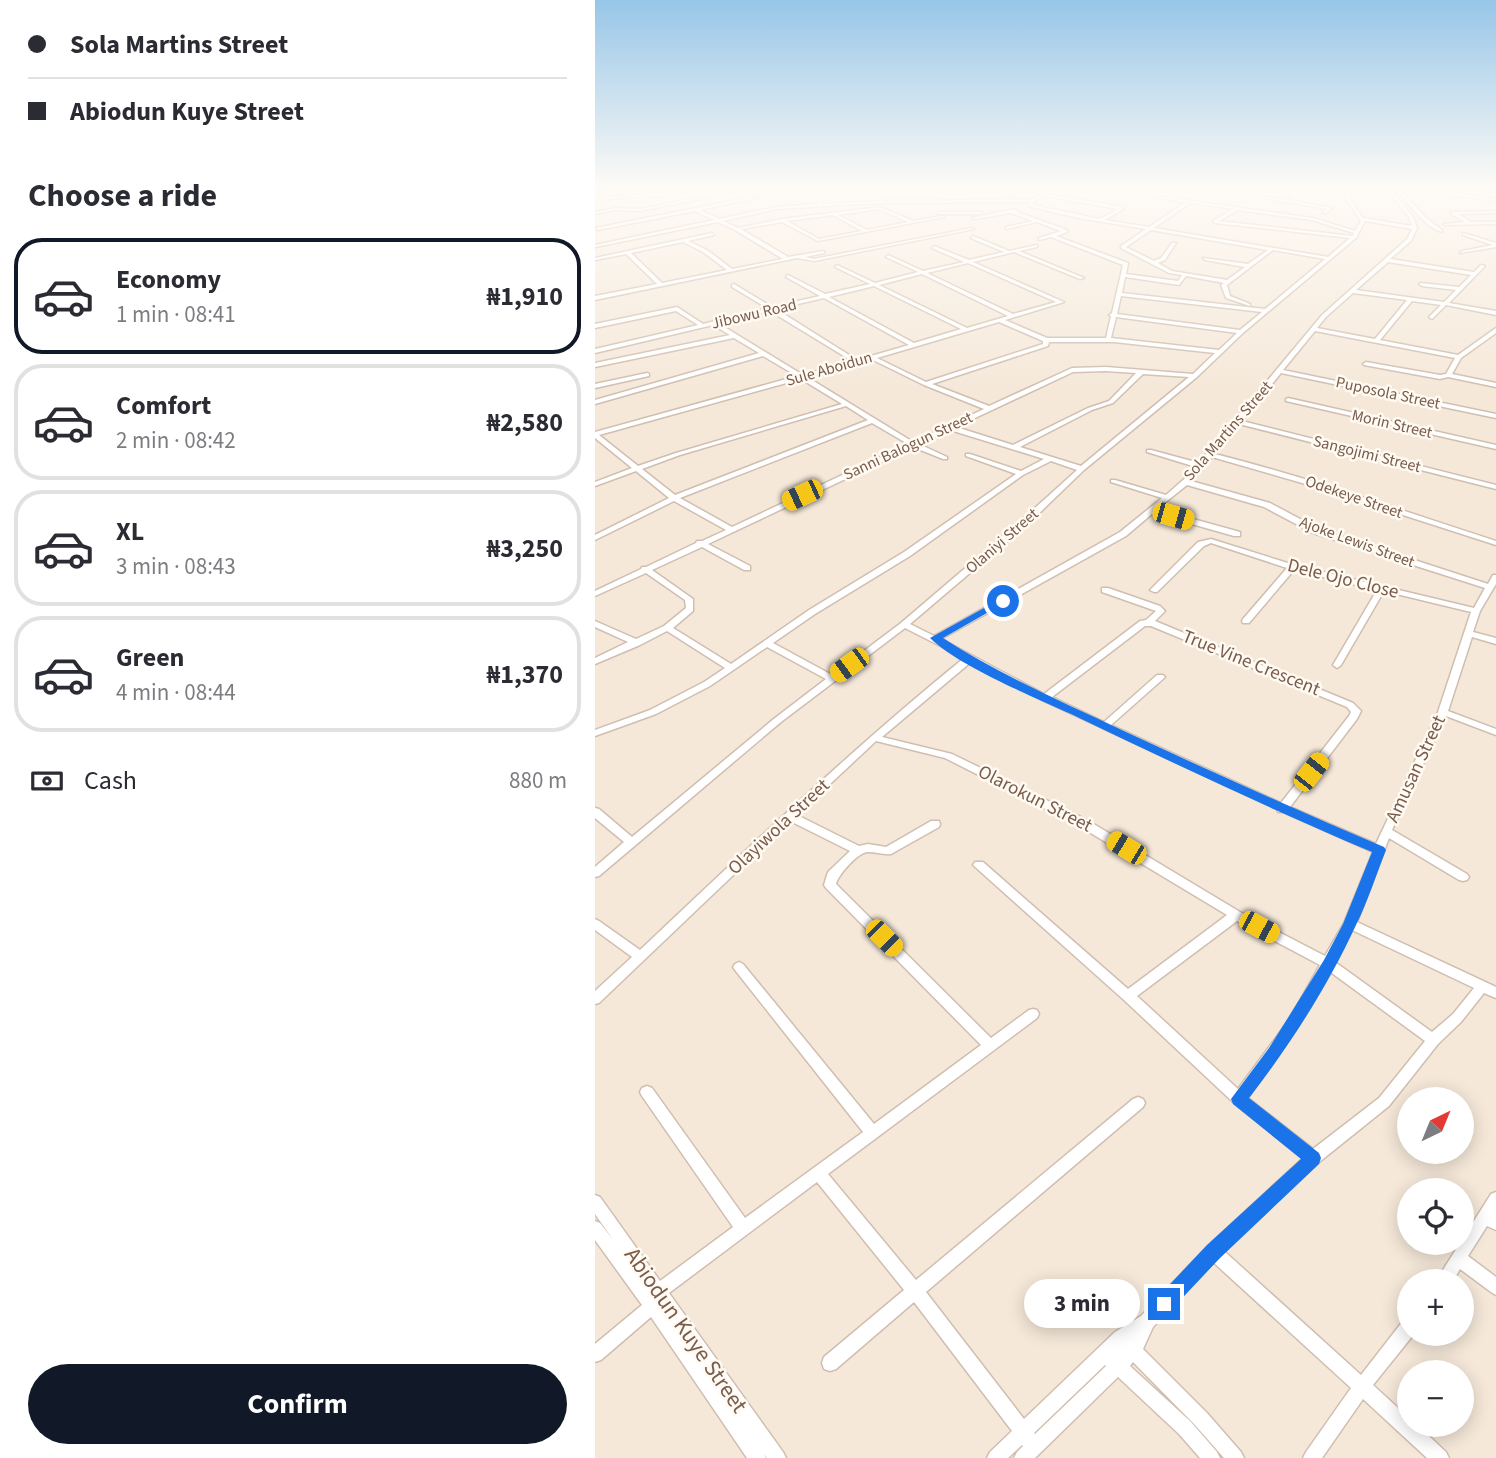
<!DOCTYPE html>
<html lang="en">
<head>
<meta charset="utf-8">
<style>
	:root { --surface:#fff; --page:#f2f2f3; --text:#2b2b33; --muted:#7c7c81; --line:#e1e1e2; --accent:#111827 }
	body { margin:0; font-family:"Source Sans 3",sans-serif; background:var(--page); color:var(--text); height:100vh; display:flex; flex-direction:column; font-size:26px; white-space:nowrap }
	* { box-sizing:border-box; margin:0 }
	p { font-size:23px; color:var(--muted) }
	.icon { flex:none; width:38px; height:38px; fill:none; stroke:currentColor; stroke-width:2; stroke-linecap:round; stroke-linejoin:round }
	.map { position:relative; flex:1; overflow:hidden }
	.sheet { display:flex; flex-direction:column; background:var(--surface); width:595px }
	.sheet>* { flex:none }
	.top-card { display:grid; align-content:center; height:154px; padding:0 28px; background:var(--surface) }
	.needle { width:46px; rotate:43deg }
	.tools { position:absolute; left:802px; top:1087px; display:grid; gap:14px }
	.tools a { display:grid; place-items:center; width:77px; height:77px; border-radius:50%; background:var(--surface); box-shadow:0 4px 18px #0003; font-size:35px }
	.end { position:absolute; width:32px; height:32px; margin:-16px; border:9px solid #1a73e8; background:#fff; box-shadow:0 0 0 4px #fff }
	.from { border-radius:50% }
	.bubble { position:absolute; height:49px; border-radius:24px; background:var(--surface); box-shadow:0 4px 18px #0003; font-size:23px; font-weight:700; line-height:49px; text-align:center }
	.car { position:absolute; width:21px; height:42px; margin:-21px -10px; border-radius:9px; box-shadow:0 0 5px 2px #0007; background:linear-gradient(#f5c518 24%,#345 0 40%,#f5c518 0 76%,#345 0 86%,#f5c518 0) }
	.top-card b { display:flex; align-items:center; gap:24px; height:66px; font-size:26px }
	.top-card b+b { border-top:2px solid var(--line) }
	.top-card i { width:18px; height:18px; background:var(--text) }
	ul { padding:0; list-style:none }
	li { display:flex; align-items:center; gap:21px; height:116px; margin:0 14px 10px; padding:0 14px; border:4px solid var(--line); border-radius:28px }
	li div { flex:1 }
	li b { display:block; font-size:26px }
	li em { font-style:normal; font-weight:700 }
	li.current { border-color:var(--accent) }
	li>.icon { width:63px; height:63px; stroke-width:1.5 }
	h2 { padding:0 28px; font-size:32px; line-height:84px }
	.pay { display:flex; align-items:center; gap:18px; height:77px; padding:0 28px; font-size:26px }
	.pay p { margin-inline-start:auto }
	.action { display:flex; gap:14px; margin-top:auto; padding:14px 28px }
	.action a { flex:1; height:80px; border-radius:42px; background:var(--accent); color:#fff; font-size:28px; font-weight:700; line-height:80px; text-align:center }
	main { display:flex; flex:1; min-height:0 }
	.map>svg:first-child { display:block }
	.residential { fill:#f5e8d9; fill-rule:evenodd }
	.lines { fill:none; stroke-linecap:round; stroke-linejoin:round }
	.minor-casing { stroke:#d0beb0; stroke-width:3 }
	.minor { fill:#fff; fill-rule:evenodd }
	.route { fill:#1a73e8 }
	.labels { text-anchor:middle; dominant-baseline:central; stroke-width:5; stroke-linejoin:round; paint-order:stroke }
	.far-street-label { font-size:16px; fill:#795c4d; stroke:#fffaf2 }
	.street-label { font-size:19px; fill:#795c4d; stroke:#fffaf2 }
	.near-street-label { font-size:23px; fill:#795c4d; stroke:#fffaf2 }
</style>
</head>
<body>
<main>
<section class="sheet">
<div class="top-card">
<b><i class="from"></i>Sola Martins Street</b>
<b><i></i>Abiodun Kuye Street</b>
</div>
<h2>Choose a ride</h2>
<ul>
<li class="current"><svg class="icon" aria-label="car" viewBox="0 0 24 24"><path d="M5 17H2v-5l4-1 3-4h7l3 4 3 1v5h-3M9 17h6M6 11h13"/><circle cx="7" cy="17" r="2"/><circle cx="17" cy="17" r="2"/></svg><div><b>Economy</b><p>1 min · 08:41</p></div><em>₦1,910</em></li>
<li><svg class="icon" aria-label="car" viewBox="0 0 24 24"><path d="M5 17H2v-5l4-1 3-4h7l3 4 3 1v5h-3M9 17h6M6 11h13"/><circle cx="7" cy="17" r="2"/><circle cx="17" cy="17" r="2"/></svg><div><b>Comfort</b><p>2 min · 08:42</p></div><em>₦2,580</em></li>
<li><svg class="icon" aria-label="car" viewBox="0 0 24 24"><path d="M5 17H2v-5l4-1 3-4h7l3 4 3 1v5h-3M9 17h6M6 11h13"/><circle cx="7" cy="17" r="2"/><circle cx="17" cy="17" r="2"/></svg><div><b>XL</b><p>3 min · 08:43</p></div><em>₦3,250</em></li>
<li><svg class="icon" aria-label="car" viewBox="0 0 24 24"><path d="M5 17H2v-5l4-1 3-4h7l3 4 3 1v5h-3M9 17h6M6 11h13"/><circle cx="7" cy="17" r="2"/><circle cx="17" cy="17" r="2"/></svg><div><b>Green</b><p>4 min · 08:44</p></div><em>₦1,370</em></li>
</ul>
<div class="pay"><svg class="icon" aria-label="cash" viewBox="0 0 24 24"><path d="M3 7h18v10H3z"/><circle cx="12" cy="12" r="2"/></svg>Cash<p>880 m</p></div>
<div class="action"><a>Confirm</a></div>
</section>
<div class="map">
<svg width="901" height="1458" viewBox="0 0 901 1458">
	<rect width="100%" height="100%" fill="#fdf6eb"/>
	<!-- residential -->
	<path class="residential" d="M0,187H901V1458H0ZM814,1099H866V1152H814ZM814,1190H866V1242H814ZM814,1281H866V1334H814ZM814,1372H866V1424H814Z"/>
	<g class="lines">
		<defs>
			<path id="minor" d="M112,187H119L74,195L0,200V198L74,193Z
				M158,187H164L45,211L20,210L0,214V212L20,208L45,209Z
				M206,187H212L105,210L124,219L181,207L221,204L240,187H244L225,204L284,201L411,200L418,187H422L413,200H436L460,187H464L452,194L528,207V209L510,220L554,227L591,202L491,187H499L718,218L760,231L766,221L752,201L750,187H754L756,201L768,218L817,226L814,217L790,187H794L818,217L822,228L816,241L795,259L879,272L886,265L890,266L854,303L901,311V315L851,305L837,319L834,317L846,305L817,301L785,340L863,355L901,328V333L866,358L857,374L901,383V387L853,377L845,379L769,365L768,364L771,362L845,375L851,374L860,358L720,331L688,370L901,414V418L686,373L647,421L901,485V489L644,424L620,454C715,478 808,511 901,541V545L721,487L617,457L596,481L675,503L724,529L893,584L898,575H901V584L885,611L878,632L901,638V644L877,637L853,711L901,729V735L851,716L797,830L872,874L874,877L872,880L868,881L864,880L794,838L762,922L901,987V998L889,993L866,1022L843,1044L794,1106L723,1163L629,1251L766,1375L808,1321L814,1319V1334H819L778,1385L814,1418V1424H821L851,1452L854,1458H832L768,1399L727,1458H708L711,1452L756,1388L618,1262L558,1327L548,1349L612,1413L646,1452L649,1458H629L600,1425L538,1362L535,1366L596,1422L622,1452L625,1458H605L584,1434L523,1377L440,1458H419L422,1452L428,1446L427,1445L413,1458H392L395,1452L417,1431L319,1302L241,1369L235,1371L229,1369L227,1363L229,1357L309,1290L222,1182L74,1293L188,1452L191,1458H172L169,1454L171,1458H152L56,1317L6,1360L0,1362V1344L47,1305L0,1240V1221L5,1223L19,1241L0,1214V1195L5,1197L65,1281L138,1227L47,1096L45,1092L47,1088L52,1086L57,1088L150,1218L268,1132L140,970L138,967L140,964L144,962L148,964L279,1124L386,1045L231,888L229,885L233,872L255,851L195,821L4,1003L0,1004V991L37,957L0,930V919L4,921L45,950C151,850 256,750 369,658L310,628L186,722L4,876L0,877V867L29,842L0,818V808L4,809L37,837L180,718L231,679L172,647L115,686L61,714L0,736V730L55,710L109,682L130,668L72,631L45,645L0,664V658L33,642L0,627V621L41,639L69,626L91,608L90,600L51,573L0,596V591L46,569L47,567H51L101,543L102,541H107L131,530L79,501L0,540V535L74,498L41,471L0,486V482L37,468L0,438V432L202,376L168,356L0,404V400L164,353L139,338L0,367V363L135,335L118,325L0,353V349L103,325L81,311L0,328V324L82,307L108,324L172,308L137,287V285L139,284L177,307L225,296L191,277L193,275L230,294L275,284L240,267L242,265L280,283L323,272L291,257L293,255L328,271L369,262L337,248L339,246L374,260L409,252L376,238L378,236L414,251L442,245V247L424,251L489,278L485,279L419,252L378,262L469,302L410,320L452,338H511L516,316L514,315L517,313L528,265L456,237L444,240V238L466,231L442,222L411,229V227L438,221L416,213L379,219L377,218L415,210H422V212L472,230V232L461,236L533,263L531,274L583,281L587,275L574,273L526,248V246L551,229L484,218L436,207L434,206L435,202L284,203L181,209L128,221L143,228L187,219L285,207L318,221L347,216L349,217L223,241L187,222L146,229L193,257L229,251V253L210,257L219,259L377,228L379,229L219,261L202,258L0,300V296L62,284L31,254L0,260V258L117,233L119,235L93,241L112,250L137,269L188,259L140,230L123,222L0,247V245L119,220L100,211L3,230L1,228ZM449,196L523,209L505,219L438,205L439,202ZM595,203L638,209L618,221L620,223L755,238L733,257L559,228ZM284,209L313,222L272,230L243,215ZM643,210L717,220L759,233L757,236L624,221ZM238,215L267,231L224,239L192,221ZM770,221L817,229L812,239L727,315L604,463L556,450H552V452L601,467L588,480L571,495L520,480H516V482L567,498L525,532L339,636L315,624L436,521L489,470L602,377L648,333L761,238ZM556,230L673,250L653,264L608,258L610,260L650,267L632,280L577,271L563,263L570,260L581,243H577L566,258L559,261L531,247ZM88,242L108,252L132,270L67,283L36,253ZM678,250L730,259L670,309L527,293L530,277L584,285L591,276L629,283L626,285L631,298L655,306V304L635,296L632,285ZM793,262L876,275L864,287L825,283L824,284L827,286L861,290L849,302L761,290ZM373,263L461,302L418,314L332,273ZM327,274L413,316L372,328L284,285ZM279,286L366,329L319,343L234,297ZM758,293L812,300L780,339L722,328L731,317ZM526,296L667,312L645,330L522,314ZM229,298L314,345L262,360L181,309ZM175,311L257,361L208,375L123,323ZM521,317L642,333L624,350L516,338ZM404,322L448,341V344L331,382L282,358ZM454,342H519L620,353L598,374L511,367L477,368L394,406L337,384L453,346ZM276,359L329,385L389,409L318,442L212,377ZM511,371L541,373L514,401L493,408L418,445L361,427L478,372ZM548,374L594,377L486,466L425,447L497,410L518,403ZM206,379L247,404L81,453L43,466L4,435ZM251,406L273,420L80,495L47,469L85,455ZM277,423L313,444L137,527L85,498ZM355,430L449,459L426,471L375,454H371V456L421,474L309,552L214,610L136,664L78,628L98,611V599L57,570L107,547L149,570H155V566L113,544L318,447L348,459H352V457L324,444ZM456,461L482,470L430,517L306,623L237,675L178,643L220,614L315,556L428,475ZM592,485L669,507L718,533L890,588L879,608L699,565L616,539L603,542L555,590L559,592H562L609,546L616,543L692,568L648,619L647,621L648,623H654L699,570L782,590L738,665L742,668L746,665L789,591L876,612L843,712L781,844L695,807L762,719L766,711L758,703L560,621L570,611L565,606L513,588H507V592L561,611L551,620L545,621L449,694L346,639L531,536L558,513L639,536H645V532L562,509ZM550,626H556L752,707L756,712L754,716L686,803L516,725L568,679L570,677L568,675H562L509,722L457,697ZM376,662L447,700L682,809L683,812H688L778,852L749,923L730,956L645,912L492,820L357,754L287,737ZM281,741L350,758L484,826L632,915L533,989L388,862H380L378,865L529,1000L639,1103L708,1158L613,1246L546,1316L520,1332L429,1419L331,1292L548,1107L550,1103L548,1099L543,1097L538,1099L321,1280L233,1174L442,1018L444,1014L442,1010L438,1009L434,1010L396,1038L241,884C243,875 263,852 273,852C281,852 288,855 296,854L344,827L345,824L344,821H336L291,847L273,844L264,846L202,815ZM642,921L725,965L694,1020L643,1089L542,996ZM757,930L879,988L858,1014L837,1032L740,962ZM734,971L830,1041L784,1098L718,1149L653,1098L702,1028ZM510,1365L511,1366L440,1434L439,1433Z
				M260,187H372L370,188Z
				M595,187H628L622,190Z
				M693,187H697L704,202L737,208L730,214L728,213L732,209L628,191L630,190L699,201Z
				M803,187H807L806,191L831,218L847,230V232C829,227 816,205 803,192Z
				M812,187C825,186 838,191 852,191C859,192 866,187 874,187L861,193L901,199V201L854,195Z
				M901,211V213L863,214L876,222H901V224L850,225L848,224L870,222L856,214V212Z
				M345,212H386L388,213L386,214H343Z
				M868,233L901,243V247L865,253L867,251L898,245L868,235Z
				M52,373L54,374V376L0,388V384Z
				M693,398L901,445V449L691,401V399Z
				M901,1192V1230L892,1226L873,1256L901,1277V1295L896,1292L865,1269L858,1281H841L896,1194Z"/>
		</defs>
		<!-- minor casing -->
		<use href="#minor" class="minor-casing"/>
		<!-- minor -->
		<use href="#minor" class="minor"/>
	</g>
	<!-- sky -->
	<linearGradient id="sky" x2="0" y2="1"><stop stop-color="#97c6e8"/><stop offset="0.48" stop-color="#fefbf6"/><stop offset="1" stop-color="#fefbf6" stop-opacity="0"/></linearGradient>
	<rect width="901" height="391" fill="url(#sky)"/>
	<!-- route -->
	<path class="route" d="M405,599L413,601L348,638C405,675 468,702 529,731C615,771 701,810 789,847L791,850C781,875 773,901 761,925C733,986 695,1045 654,1098L724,1153L726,1158L724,1164L625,1258L575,1311L569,1313L562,1311L560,1304L562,1298L612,1245L706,1159L638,1104L636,1099L674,1048L729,960L748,924L777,852C675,809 576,762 476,714C437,696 365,667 335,638Z"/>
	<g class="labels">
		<!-- far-street labels -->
		<g class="far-street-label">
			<text transform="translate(159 314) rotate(-13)">Jibowu Road</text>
			<text transform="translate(234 369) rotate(-16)">Sule Aboidun</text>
			<text transform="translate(793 393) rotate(12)">Puposola Street</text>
			<text transform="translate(797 424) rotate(13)">Morin Street</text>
			<text transform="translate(633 431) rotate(-49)">Sola Martins Street</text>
			<text transform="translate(313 446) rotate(-25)">Sanni Balogun Street</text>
			<text transform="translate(772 454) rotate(14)">Sangojimi Street</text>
			<text transform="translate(759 497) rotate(19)">Odekeye Street</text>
			<text transform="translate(407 541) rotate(-41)">Olaniyi Street</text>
			<text transform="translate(762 542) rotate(20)">Ajoke Lewis Street</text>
		</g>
		<!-- street labels -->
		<g class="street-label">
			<text transform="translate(748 579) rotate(14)">Dele Ojo Close</text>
			<text transform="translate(656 663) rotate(22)">True Vine Crescent</text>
			<text transform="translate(821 769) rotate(-65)">Amusan Street</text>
			<text transform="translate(440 799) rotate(27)">Olarokun Street</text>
			<text transform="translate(184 827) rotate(-43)">Olayiwola Street</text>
		</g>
		<!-- near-street labels -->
		<g class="near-street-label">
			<text transform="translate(91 1330) rotate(55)">Abiodun Kuye Street</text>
		</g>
	</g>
</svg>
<div class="tools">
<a><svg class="needle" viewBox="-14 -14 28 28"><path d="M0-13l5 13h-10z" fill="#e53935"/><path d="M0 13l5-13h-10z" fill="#7c7c81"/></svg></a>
<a><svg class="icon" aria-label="locate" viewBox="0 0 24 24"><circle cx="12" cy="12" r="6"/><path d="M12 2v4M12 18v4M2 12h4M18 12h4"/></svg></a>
<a>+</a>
<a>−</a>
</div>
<i class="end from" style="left:408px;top:601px"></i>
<i class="end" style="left:569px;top:1304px"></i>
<div class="bubble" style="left:429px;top:1279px;width:116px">3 min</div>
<i class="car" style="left:207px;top:495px;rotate:245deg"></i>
<i class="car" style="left:578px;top:516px;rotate:106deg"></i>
<i class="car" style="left:254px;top:665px;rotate:234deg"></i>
<i class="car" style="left:716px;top:772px;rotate:38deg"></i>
<i class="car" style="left:531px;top:848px;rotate:301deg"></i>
<i class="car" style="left:664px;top:927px;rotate:118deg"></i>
<i class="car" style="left:289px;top:938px;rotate:135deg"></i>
</div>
</main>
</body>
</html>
